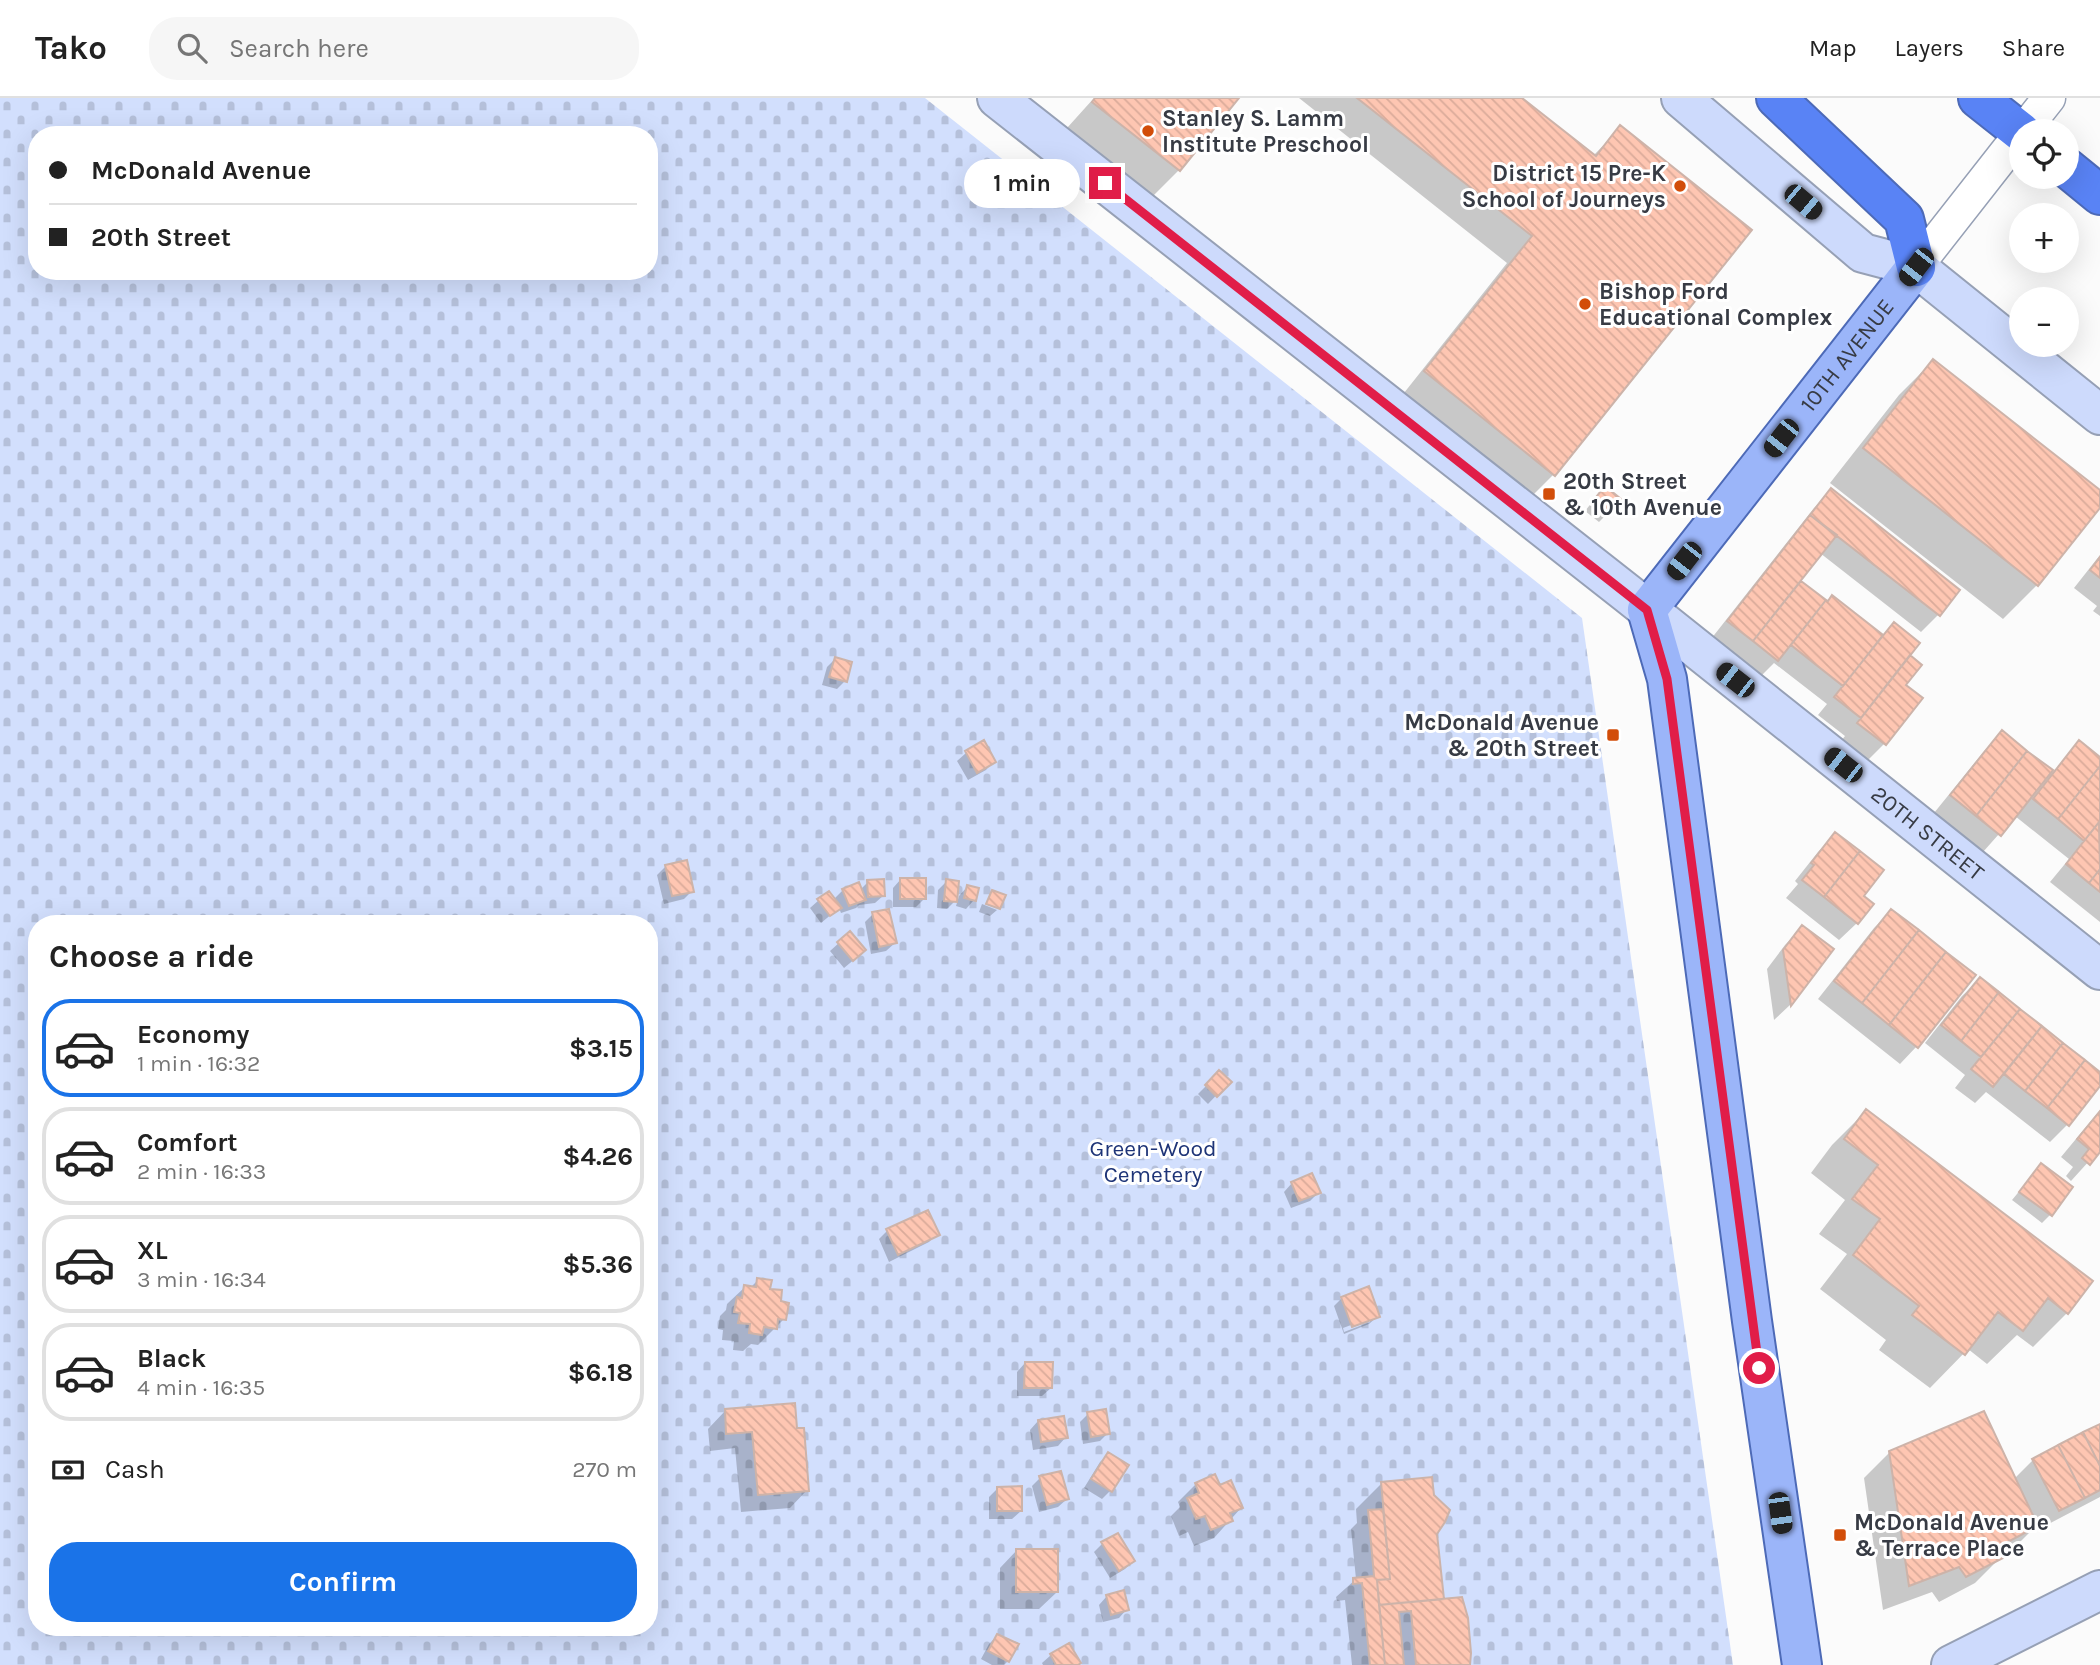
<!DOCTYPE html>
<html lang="en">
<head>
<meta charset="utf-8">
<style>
	:root { --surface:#fff; --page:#f6f6f6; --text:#222; --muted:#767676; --line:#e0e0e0; --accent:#1a73e8 }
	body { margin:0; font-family:Karla,sans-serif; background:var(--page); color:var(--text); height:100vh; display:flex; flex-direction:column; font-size:26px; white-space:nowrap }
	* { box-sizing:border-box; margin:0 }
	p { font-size:23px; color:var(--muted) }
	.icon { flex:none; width:38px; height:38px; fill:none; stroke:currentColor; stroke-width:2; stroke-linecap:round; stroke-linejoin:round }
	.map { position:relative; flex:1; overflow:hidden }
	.sheet { position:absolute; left:28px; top:817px; width:630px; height:721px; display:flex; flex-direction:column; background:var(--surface); border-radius:28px; box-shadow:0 7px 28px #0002 }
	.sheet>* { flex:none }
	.top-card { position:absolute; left:28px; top:28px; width:630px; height:154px; border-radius:28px; box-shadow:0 7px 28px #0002; display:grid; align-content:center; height:154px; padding:0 21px; background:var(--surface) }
	.tools { position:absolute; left:2009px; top:21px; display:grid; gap:14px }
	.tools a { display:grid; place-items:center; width:70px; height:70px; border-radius:50%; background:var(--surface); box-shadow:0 7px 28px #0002; font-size:35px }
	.end { position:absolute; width:32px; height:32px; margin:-16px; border:9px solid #e11d48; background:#fff; box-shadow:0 0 0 4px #fff }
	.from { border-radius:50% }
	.bubble { position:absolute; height:49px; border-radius:24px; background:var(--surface); box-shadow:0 7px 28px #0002; font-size:23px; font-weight:700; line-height:49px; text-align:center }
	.car { position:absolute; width:21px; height:42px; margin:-21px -10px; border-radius:9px; box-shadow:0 0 5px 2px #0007; background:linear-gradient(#222 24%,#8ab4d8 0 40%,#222 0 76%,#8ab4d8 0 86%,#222 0) }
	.top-card b { display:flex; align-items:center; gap:24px; height:66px; font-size:26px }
	.top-card b+b { border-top:2px solid var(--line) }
	.top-card i { width:18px; height:18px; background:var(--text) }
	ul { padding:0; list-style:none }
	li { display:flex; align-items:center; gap:21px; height:98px; margin:0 14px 10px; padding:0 7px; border:4px solid var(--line); border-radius:28px }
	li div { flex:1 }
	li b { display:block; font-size:26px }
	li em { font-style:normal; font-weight:700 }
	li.active { border-color:var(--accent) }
	li>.icon { width:63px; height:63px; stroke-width:1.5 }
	h2 { padding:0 21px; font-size:32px; line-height:84px }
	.pay { display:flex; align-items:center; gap:18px; height:77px; padding:0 21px; font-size:26px }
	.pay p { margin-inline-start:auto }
	.primary-button { display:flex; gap:14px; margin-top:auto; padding:14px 21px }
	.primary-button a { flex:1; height:80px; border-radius:28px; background:var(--accent); color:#fff; font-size:28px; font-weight:700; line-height:80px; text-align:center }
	header { display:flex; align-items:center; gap:42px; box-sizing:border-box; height:98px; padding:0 35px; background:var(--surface); border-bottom:2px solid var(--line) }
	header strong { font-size:33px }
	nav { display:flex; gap:38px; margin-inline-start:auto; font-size:24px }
	.search { width:490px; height:63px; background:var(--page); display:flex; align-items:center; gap:18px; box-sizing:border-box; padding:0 24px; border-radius:28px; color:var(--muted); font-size:26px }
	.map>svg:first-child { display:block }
	.cemetery { fill:url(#cemetery-stones); fill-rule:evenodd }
	.shadow { fill:#0003; fill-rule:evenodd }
	.building { fill:url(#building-back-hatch); stroke:#cdb3a9; stroke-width:2 }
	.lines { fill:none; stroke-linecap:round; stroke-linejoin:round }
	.pedestrian-casing { stroke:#96a0b5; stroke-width:35 }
	.secondary-casing { stroke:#96a0b5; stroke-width:42 }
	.primary-casing { stroke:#4d6ab7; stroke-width:42 }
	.motorway-casing { stroke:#4d6ab7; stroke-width:42 }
	.pedestrian { stroke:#fff; stroke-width:32 }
	.secondary { stroke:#cddafc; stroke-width:38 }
	.primary { stroke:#9bb5f9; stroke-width:38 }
	.motorway { stroke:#5983f5; stroke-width:38 }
	.route { stroke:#e11d48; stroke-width:9 }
	.poi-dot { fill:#d24d09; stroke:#fff; stroke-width:2.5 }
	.labels { text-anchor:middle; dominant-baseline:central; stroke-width:6; stroke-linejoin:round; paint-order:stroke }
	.poi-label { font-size:23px; font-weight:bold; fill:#373b44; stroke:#fff; text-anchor:start }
	.street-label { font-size:23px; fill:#373b44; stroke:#fff }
	.park-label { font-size:23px; fill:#1e3477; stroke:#fff }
</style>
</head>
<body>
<header>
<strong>Tako</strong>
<div class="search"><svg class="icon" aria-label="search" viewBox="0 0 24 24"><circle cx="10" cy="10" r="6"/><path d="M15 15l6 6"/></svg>Search here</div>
<nav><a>Map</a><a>Layers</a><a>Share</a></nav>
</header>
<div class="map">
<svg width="2100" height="1567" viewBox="0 0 2100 1567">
	<defs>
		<pattern id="cemetery-stones" width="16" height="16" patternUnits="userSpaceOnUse" patternTransform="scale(1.75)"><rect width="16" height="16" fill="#d2dffd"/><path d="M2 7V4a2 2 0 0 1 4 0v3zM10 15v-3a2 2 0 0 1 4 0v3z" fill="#b5c0da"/></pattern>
		<pattern id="building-back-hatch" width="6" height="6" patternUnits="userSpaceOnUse" patternTransform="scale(1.75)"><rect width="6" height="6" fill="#fec6b2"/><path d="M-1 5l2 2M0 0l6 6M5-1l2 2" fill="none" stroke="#daab9a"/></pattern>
	</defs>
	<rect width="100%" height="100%" fill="#fbfbfb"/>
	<!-- cemetery -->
	<path class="cemetery" d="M0,0H925L1582,520L1733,1567H0ZM37,37H649V173H37ZM37,826H649V1530H37Z"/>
	<!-- shadow -->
	<path class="shadow" d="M1094,0H1236L1179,72L1153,98L1067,30Z
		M1299,0H1519L1593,58L1620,30L1554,376L1528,402L1400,300L1507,165Z
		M1933,263L2100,394V407L2037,487L2003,521L1830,385L1899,297Z
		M1831,393L1938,517L1921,534L1820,455L1799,483L1827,505L1882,538L1894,526L1904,587L1921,600L1884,646L1867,663L1841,643L1845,638L1818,617L1827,606L1774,565L1760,579L1711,541L1814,410Z
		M1597,398L1607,416L1599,424L1585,413Z
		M2100,457V518L2093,513L2097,508L2074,490Z
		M835,561L845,583L837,591L822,587L827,569Z
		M2002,634L2053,674L2080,645L2100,661V720L2097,724L2100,727V824L2050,784L2069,761L2015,718L1983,754L1934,715L1985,652Z
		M984,645L994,663L986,672L968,682L957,663L966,655Z
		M1835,736L1861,798L1857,825L1839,842L1786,800L1798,786L1795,783L1818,754Z
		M666,768L692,793L684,801L664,806L657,777Z
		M901,781L924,801L916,809H893V790Z
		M947,783L955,803L947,811L937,810L938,792Z
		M868,784L884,797L875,805L859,807L856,810L841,815L839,810L821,825L810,810L819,802H833L843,792H860Z
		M967,789L974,802L966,811L956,808L959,798Z
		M982,806L997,812L990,818L979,814Z
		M1891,813L1917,948L1900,966L1818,901L1874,830Z
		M873,816L895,845L886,853L871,856L865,824Z
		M1803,829L1832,852L1790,907L1774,922L1767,871L1785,847Z
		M850,835L856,860L844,870L830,853Z
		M1980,881L2100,976V985L2067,1027L2050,1044L1986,994L1975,1005L1955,990L1965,977L1925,945L1962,898Z
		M1219,975L1229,984L1208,1006L1198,996Z
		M2100,1012V1051L2071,1083L2066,1078L2073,1069L2061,1059Z
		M1866,1013L2067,1215L2033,1249L2017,1237L1987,1266L1968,1251L1930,1290L1879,1252L1886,1242L1820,1191L1847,1156L1819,1136L1845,1102L1811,1075L1832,1047Z
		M2041,1067L2050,1117L2042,1125L2012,1102Z
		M1292,1085L1319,1094L1310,1103L1291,1110L1284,1094Z
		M887,1133L937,1136L929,1144L889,1164L879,1141Z
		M758,1182L779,1205L784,1221L758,1247L751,1246L743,1253L733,1252L734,1243L722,1242L723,1232L718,1231L720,1218L726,1212L727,1206L745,1189L750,1190Z
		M1342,1200L1378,1218L1369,1226L1344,1236L1334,1208ZM1370,1220V1224L1344,1234L1343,1230Z
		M1025,1265L1051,1290L1042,1298H1017V1274Z
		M725,1313L796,1332L807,1392L790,1410L741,1414L735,1350L710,1353L708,1331Z
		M1088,1316L1108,1335L1100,1343L1083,1346L1080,1324Z
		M1038,1323L1066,1339L1058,1348L1033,1352L1030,1332Z
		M2100,1328V1399L2041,1430L2039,1425L2010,1454L2001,1459L1975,1485L1939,1504L1932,1494L1883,1512L1864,1380L1890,1354L2014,1381L2033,1362Z
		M1109,1356L1127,1368L1110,1393L1102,1401L1084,1390L1100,1364Z
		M1040,1380L1067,1401L1058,1409L1039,1414L1032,1388Z
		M1382,1385L1435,1435L1442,1503L1468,1567H1352L1345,1502L1337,1503L1336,1499L1356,1481L1351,1431L1357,1425L1356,1411Z
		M1196,1386L1219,1389L1241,1410L1214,1440L1194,1448L1188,1434L1179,1438L1171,1418L1180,1409L1178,1404Z
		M998,1390L1021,1413L1012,1421H989V1399Z
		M1102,1446L1133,1463L1125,1471L1110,1480L1094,1454Z
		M1017,1452L1057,1494L1039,1511H1000V1470Z
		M1107,1498L1127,1511L1119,1520L1103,1524L1099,1507Z
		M997,1538L1008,1563L1004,1567H992L981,1561L989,1546Z
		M1051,1557L1077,1567H1043L1042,1565Z"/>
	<!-- building -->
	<path class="building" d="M1095,0H1239L1180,73L1092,4Z
		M1357,0H1522L1596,58L1620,27L1752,132L1555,378L1424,273L1532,138Z
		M1933,261L2100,392V410L2038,488L1863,350Z
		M1605,388L1621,401L1608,417L1592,404Z
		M1831,390L1960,492L1940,518L1810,417Z
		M1810,417L1837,437L1753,543L1727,523Z
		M2100,459V480L2090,472Z
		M1801,483L1826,502L1778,563L1753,543Z
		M1832,497L1883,537L1843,588L1791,547L1826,502L1828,503Z
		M1894,524L1920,545L1861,620L1834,599Z
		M1910,557L1922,567L1906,587L1923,600L1886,647L1857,625Z
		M835,559L852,564L847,584L829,579Z
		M2002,632L2027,653L1976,718L1950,697Z
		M984,642L996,664L977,675L965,653Z
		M2079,642L2100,659V668L2058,721L2033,701Z
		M2027,653L2053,672L2001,738L1976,718Z
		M2100,668V723L2084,743L2058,721Z
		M2099,724L2100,771L2089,785L2066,766Z
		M1835,734L1860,753L1824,799L1802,782L1814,767L1811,765Z
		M1860,753L1884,772L1864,798L1874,806L1858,826L1824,799Z
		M687,762L694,794L672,798L665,767Z
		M2100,771V794L2089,785Z
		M900,780H926V801H900Z
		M884,781L885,798L868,799L867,782Z
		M946,781L959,783L957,804L944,803Z
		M859,784L866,802L849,808L842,791Z
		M967,787L979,790L976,803L964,800Z
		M992,792L1006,797L1000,811L986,806Z
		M829,793L842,810L830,818L817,801Z
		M889,811L897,845L879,849L872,814Z
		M1891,811L1919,832L1862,905L1834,883Z
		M1802,827L1834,851L1791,908L1783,852Z
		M1919,832L1946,854L1889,927L1862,905Z
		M850,833L866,852L853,863L837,844Z
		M1946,854L1976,877L1918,950L1889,927Z
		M1980,879L1999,894L1961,943L1941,927Z
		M1999,894L2020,911L1981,959L1961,943Z
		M2020,911L2042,928L1993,989L1971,971Z
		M2042,928L2063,945L2025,993L2004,976Z
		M2063,945L2085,962L2047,1010L2025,993Z
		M2085,962L2100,974V988L2069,1028L2047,1010Z
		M1219,972L1232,984L1217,999L1205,987Z
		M1866,1011L2093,1183L2068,1216L2048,1200L2023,1233L1998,1214L1965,1257L1912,1217L1919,1208L1853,1157L1880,1121L1852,1101L1878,1067L1844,1041Z
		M2100,1013V1054L2090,1067L2082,1060L2089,1051L2077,1041Z
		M2041,1065L2073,1089L2052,1118L2019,1094Z
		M1312,1075L1321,1095L1299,1103L1291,1084Z
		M928,1112L940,1137L898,1157L886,1131Z
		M757,1180L772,1182L770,1191L782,1192L781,1203L789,1205L786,1222L778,1221L777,1231L764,1229L762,1237L749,1235L750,1226L738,1225L740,1215L734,1214L737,1199L742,1200L744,1187L756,1189Z
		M1369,1188L1380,1219L1352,1229L1341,1199Z
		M1025,1264H1053L1052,1290H1024Z
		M795,1305L797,1330H804L809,1393L758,1397L752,1334L726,1336L725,1311Z
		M1106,1311L1110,1336L1091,1339L1087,1314Z
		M1984,1313L2038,1428L1998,1449L2003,1460L1966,1479L1959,1469L1909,1488L1889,1353Z
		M1064,1318L1068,1340L1041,1344L1038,1322Z
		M2100,1326V1368L2083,1334Z
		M2083,1334L2100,1368V1392L2085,1400L2058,1347Z
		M2058,1347L2085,1400L2059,1413L2032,1361Z
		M1108,1354L1129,1367L1112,1394L1091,1381Z
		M1061,1373L1069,1401L1047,1407L1039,1378Z
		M1215,1376L1220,1387L1231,1382L1243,1410L1230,1415L1233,1423L1211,1432L1205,1418L1196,1421L1187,1400L1199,1395L1195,1385Z
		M1432,1379L1434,1397L1450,1412L1445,1424L1437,1436L1444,1501L1379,1507L1377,1482L1390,1481L1381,1384Z
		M1022,1388V1413H997V1389Z
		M1383,1411L1390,1481L1377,1482L1385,1567H1370L1362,1485L1353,1486V1480L1374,1478L1368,1412Z
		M1118,1435L1135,1463L1119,1473L1101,1444Z
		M1016,1451H1058V1494H1016Z
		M1124,1492L1129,1512L1111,1517L1106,1497Z
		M1462,1499L1468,1520L1471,1555L1470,1567H1416L1411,1513L1399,1514L1404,1567H1385L1379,1507Z
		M997,1536L1019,1546L1009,1564L988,1553Z
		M1069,1545L1081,1565L1078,1567H1056L1050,1556Z"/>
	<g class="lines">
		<defs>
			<path id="pedestrian" d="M2023,33L2049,0
				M1916,169L2021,35"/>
			<g id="secondary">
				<path id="s1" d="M997,0L1628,496L2100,872"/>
				<path d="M1681,0L1863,155L1916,169L2100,317"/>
				<path d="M1951,1567L2100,1492"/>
			</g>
			<g id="primary">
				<path id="s2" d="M1802,1567L1752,1223L1667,581L1647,512L1916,169"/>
			</g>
			<path id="motorway" d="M1776,0L1904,121L1916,169
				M1978,0L2021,34
				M2067,70L2100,97"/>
		</defs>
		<!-- pedestrian casing -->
		<use href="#pedestrian" class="pedestrian-casing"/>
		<!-- secondary casing -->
		<use href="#secondary" class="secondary-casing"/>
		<!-- primary casing -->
		<use href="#primary" class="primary-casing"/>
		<!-- motorway casing -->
		<use href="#motorway" class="motorway-casing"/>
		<!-- pedestrian -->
		<use href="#pedestrian" class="pedestrian"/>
		<!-- secondary -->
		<use href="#secondary" class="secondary"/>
		<!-- primary -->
		<use href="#primary" class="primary"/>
		<!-- motorway -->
		<use href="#motorway" class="motorway"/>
	</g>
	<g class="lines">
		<!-- route -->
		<path class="route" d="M1105,85L1647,512L1667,581L1759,1270"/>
	</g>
	<!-- markers -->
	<g class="poi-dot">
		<circle cx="1148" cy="33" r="7"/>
		<circle cx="1680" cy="88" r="7"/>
		<circle cx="1585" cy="206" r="7"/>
		<rect x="1542" y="389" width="14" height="14" rx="3.5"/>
		<rect x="1606" y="630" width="14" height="14" rx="3.5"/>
		<rect x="1833" y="1430" width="14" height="14" rx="3.5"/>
	</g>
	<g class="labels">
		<!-- poi labels -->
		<g class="poi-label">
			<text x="1162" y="20">Stanley S. Lamm<tspan x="1162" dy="26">Institute Preschool</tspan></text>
			<text x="1666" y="75" text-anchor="end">District 15 Pre-K<tspan x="1666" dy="26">School of Journeys</tspan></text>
			<text x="1599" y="193">Bishop Ford<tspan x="1599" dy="26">Educational Complex</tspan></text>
			<text x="1563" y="383">20th Street<tspan x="1563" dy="26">&amp; 10th Avenue</tspan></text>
			<text x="1599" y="624" text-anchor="end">McDonald Avenue<tspan x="1599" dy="26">&amp; 20th Street</tspan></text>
			<text x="1854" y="1424">McDonald Avenue<tspan x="1854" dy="26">&amp; Terrace Place</tspan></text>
		</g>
		<!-- street labels -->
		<g class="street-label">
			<text stroke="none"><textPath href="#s2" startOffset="1391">10TH AVENUE</textPath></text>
			<text stroke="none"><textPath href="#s1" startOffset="1186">20TH STREET</textPath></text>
		</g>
		<!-- park labels -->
		<g class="park-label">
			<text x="1153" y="1050">Green-Wood<tspan x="1153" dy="26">Cemetery</tspan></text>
		</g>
	</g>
</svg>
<div class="tools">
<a><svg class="icon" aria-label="locate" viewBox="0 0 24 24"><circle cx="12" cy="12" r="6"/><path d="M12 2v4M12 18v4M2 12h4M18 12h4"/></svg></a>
<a>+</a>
<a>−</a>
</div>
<i class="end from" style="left:1759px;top:1270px"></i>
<i class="end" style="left:1105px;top:85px"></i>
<div class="bubble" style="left:964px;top:61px;width:116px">1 min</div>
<i class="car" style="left:1803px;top:104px;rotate:130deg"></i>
<i class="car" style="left:1916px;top:169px;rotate:218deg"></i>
<i class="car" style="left:1781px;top:340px;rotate:218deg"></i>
<i class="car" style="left:1684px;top:463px;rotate:218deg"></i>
<i class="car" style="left:1735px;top:582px;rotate:308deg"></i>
<i class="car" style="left:1843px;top:667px;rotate:308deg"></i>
<i class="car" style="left:1780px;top:1415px;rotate:172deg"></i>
<div class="top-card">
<b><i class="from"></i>McDonald Avenue</b>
<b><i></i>20th Street</b>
</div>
<section class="sheet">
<h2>Choose a ride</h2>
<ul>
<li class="active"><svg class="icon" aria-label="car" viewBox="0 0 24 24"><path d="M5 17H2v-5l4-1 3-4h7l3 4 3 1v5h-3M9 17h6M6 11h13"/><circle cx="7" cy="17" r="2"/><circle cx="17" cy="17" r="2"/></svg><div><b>Economy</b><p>1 min · 16:32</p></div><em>$3.15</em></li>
<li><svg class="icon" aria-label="car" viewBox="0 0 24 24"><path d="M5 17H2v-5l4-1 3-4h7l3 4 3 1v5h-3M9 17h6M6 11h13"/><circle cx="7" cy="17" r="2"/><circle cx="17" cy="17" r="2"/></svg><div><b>Comfort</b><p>2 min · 16:33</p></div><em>$4.26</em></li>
<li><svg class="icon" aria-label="car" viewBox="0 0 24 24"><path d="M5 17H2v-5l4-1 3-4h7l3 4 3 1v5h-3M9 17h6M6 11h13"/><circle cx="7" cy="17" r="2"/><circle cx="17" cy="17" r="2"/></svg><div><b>XL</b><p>3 min · 16:34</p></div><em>$5.36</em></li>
<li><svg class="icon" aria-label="car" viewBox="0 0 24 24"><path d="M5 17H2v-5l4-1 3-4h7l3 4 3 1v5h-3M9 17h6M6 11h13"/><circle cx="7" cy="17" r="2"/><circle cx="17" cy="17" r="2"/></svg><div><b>Black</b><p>4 min · 16:35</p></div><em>$6.18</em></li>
</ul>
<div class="pay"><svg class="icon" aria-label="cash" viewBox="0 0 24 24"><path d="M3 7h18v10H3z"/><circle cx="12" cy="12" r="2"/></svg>Cash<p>270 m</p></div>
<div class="primary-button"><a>Confirm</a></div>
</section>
</div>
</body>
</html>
